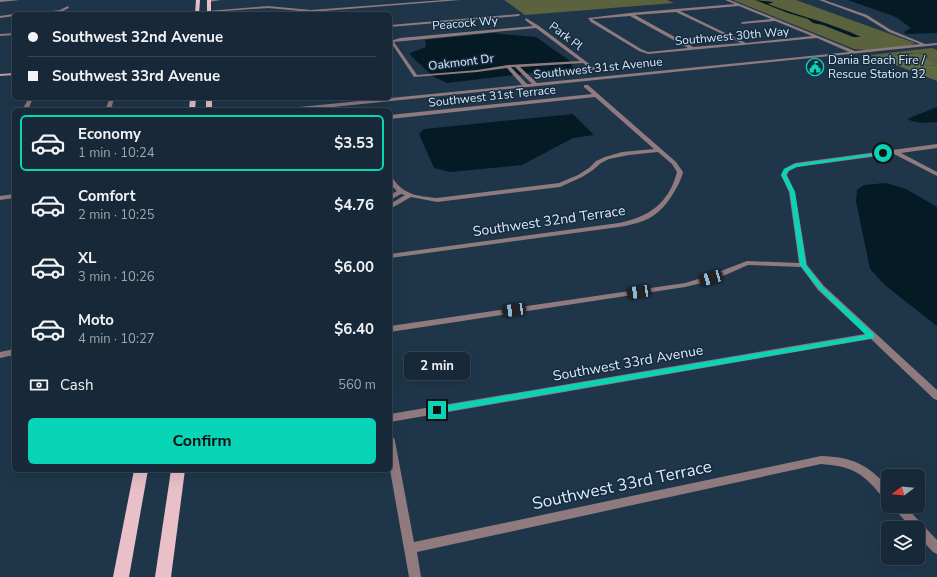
<!DOCTYPE html>
<html lang="en">
<head>
<meta charset="utf-8">
<style>
	:root { --surface:#172838; --page:#203040; --text:#f1f3f6; --muted:#9ea6ae; --line:#364453; --accent:#07d5b6 }
	body { margin:0; font-family:"Nunito Sans",sans-serif; background:var(--page); color:var(--text); height:100vh; display:flex; flex-direction:column; font-size:15px; white-space:nowrap }
	* { box-sizing:border-box; margin:0 }
	p { font-size:13px; color:var(--muted) }
	.icon { flex:none; width:22px; height:22px; fill:none; stroke:currentColor; stroke-width:2; stroke-linecap:round; stroke-linejoin:round }
	.map { position:relative; flex:1; overflow:hidden }
	.details { position:absolute; left:12px; top:108px; width:380px; height:364px; display:flex; flex-direction:column; background:var(--surface); border-radius:6px; box-shadow:0 4px 16px #0002,0 0 0 1px var(--line) }
	.details>* { flex:none }
	.banner { position:absolute; left:12px; top:12px; width:380px; height:88px; border-radius:6px; box-shadow:0 4px 16px #0002,0 0 0 1px var(--line); display:grid; align-content:center; height:88px; padding:0 16px; background:var(--surface) }
	.needle { width:26px; rotate:254deg }
	.tools { position:absolute; left:881px; top:469px; display:grid; gap:8px }
	.tools a { display:grid; place-items:center; width:44px; height:44px; border-radius:6px; background:var(--surface); box-shadow:0 4px 16px #0002,0 0 0 1px var(--line); font-size:20px }
	.end { position:absolute; width:18px; height:18px; margin:-9px; border:5px solid #07d5b6; background:#111; box-shadow:0 0 0 2px #111 }
	.from { border-radius:50% }
	.bubble { position:absolute; height:28px; border-radius:6px; background:var(--surface); box-shadow:0 4px 16px #0002,0 0 0 1px var(--line); font-size:13px; font-weight:700; line-height:28px; text-align:center }
	.car { position:absolute; width:12px; height:24px; margin:-12px -6px; border-radius:5px; box-shadow:0 0 3px 1px #0007; background:linear-gradient(#222 24%,#8ab4d8 0 40%,#222 0 76%,#8ab4d8 0 86%,#222 0) }
	.banner b { display:flex; align-items:center; gap:14px; height:38px; font-size:15px }
	.banner b+b { border-top:1px solid var(--line) }
	.banner i { width:10px; height:10px; background:var(--text) }
	ul { padding:7px 0 0; list-style:none }
	li { display:flex; align-items:center; gap:12px; height:56px; margin:0 8px 6px; padding:0 8px; border:2px solid transparent; border-radius:6px }
	li div { flex:1 }
	li b { display:block; font-size:15px }
	li em { font-style:normal; font-weight:700 }
	li.on { border-color:var(--accent) }
	li>.icon { width:36px; height:36px; stroke-width:1.5 }
	.pay { display:flex; align-items:center; gap:10px; height:44px; padding:0 16px; font-size:15px }
	.pay p { margin-inline-start:auto }
	.action { display:flex; gap:8px; margin-top:auto; padding:8px 16px }
	.action a { flex:1; height:46px; border-radius:6px; background:var(--accent); color:#111; font-size:16px; font-weight:700; line-height:46px; text-align:center }
	.map>svg:first-child { display:block }
	.green { fill:#5a633e }
	.forest { fill:#5f6943 }
	.water { fill:#041a24 }
	.lines { fill:none; stroke-linecap:round; stroke-linejoin:round }
	.minor { fill:#8f7a7e; fill-rule:evenodd }
	.secondary { fill:#c2a1a8; fill-rule:evenodd }
	.primary { fill:#e9bfc8; fill-rule:evenodd }
	.route { fill:#07d5b6 }
	.labels { text-anchor:middle; dominant-baseline:central; stroke-width:3; stroke-linejoin:round; paint-order:stroke }
	.far-street-label { font-size:12px; fill:#dceaf7; stroke:#152c40 }
	.far-poi-label { font-size:12px; fill:#dceaf7; stroke:#152c40; text-anchor:start }
	.street-label { font-size:14px; fill:#dceaf7; stroke:#152c40 }
	.near-street-label { font-size:17px; fill:#dceaf7; stroke:#152c40 }
</style>
</head>
<body>
<div class="map">
<svg width="937" height="577" viewBox="0 0 937 577">
	<rect width="100%" height="100%" fill="#1f364a"/>
	<!-- green -->
	<path class="green" d="M504,0H667L674,3L525,15Z
		M733,0H796L915,43L909,46L867,50L854,49Z
		M932,48L937,50V66L928,65L935,63L926,58L928,56C913,47 888,62 870,55Z"/>
	<!-- forest -->
	<path class="forest" d="M917,53L927,55L926,58L935,63L933,65H928L937,66V81L878,58Z"/>
	<!-- water -->
	<path class="water" d="M755,0L774,2L768,4C798,16 832,23 861,37H853L823,25L813,23L808,19L788,13Z
		M848,0H937V33L906,34L904,32L911,28L896,17Z
		M492,33L536,37L570,61L573,68L447,83L434,77L412,57L410,53L426,47L425,40Z
		M937,107V122C926,123 917,124 907,119Z
		M573,114L594,135L573,138L522,165L450,172L434,168L419,134L424,129Z
		M886,183L906,189L937,207V326L886,286L870,269L856,201L857,190L864,185Z"/>
	<g class="lines">
		<!-- minor -->
		<path class="minor" d="M0,0H20L0,2Z
			M209,0H221L208,2Z
			M444,0H460L311,12L268,8L197,13L195,12L268,6L311,10Z
			M725,0H730L855,51L920,44L889,32L865,17L819,0H824L867,15L891,30L925,44L937,43V45L304,110H286L289,108L522,85L507,68L477,72L414,77L390,41L400,38L533,26L525,20L526,18L539,26L596,69L592,70L583,63L520,67L537,83L849,52L817,38L648,54L639,51L591,22L588,18L630,13L735,4ZM739,6L771,19L742,22L741,24L775,21L812,36L746,43L680,11ZM676,12L741,43L693,47L635,15ZM630,16L688,48L648,52L641,49L592,19ZM536,28L580,61L508,65L477,70L417,75L394,42ZM511,67H515L532,84H527Z
			M68,6L69,8L61,12L30,14L60,10Z
			M14,14V16L0,18V16Z
			M520,14L519,16L390,27V25Z
			M14,33V35L0,36V34Z
			M584,85H588L676,162L683,172C681,181 676,189 671,197C657,218 643,223 619,227L390,258V254L619,223C649,217 669,203 677,172L672,164L658,152L629,155L609,159L601,163L593,170L582,177L560,187L437,202L411,197L390,209V204L405,195L401,194L390,200V195L397,191L390,184V176L392,177C403,195 417,196 437,198L559,183L578,175L589,168L596,161L605,157L622,152L654,149L595,97L390,119V115L592,94L584,87Z
			M29,98H33L28,110H22Z
			M110,98H114L111,110H105Z
			M937,144V148L901,153L937,172V176L894,154L797,167L789,171L787,175L795,192L807,265L824,286L937,390V400L934,399L871,339L390,422V414L865,334L818,290L801,267L748,265L714,280L685,287L390,332V326L685,283L708,276L747,261L799,263L789,192L781,175L784,169L795,163Z
			M14,194V198L0,200V196Z
			M14,349V355L0,358V352Z
			M390,437L394,438L395,441L414,542L821,456C852,457 867,464 888,487V500C881,497 877,490 872,485C856,468 843,466 821,464L417,552L421,577H409L390,470Z
			M892,506H905L937,540V554L933,552L918,536V528H911Z"/>
		<!-- secondary -->
		<path class="secondary" d="M14,73V75L0,76V74Z"/>
		<!-- primary -->
		<path class="primary" d="M196,0H200L199,14H195Z
			M207,0H211V14H207Z
			M190,98H196L195,110H189Z
			M206,98H212V110H206Z
			M134,470H148L129,577H113Z
			M171,470H185L171,577H155Z"/>
	</g>
	<!-- route -->
	<path class="route" d="M883,152L885,154L796,167L788,171L786,175L795,192L806,265L823,287L874,334V338L437,413L434,412V408L437,407L866,335L819,289L800,265L790,192L781,175L784,169L795,164Z"/>
	<!-- icons -->
	<defs>
		<symbol id="civic-ring" viewBox="-11 -11 22 22"><circle r="9.5" fill="#152c40" stroke="#07d5b6" stroke-width="1.5"/><path d="M-.6-6.5H3V-4.5H.6V-3L4-1V1h2V6H-6V1h2V-1L-.6-3ZM-1.2 2.5V6h2.4V2.5Z" fill="#07d5b6"/></symbol>
	</defs>
	<g fill-rule="evenodd">
		<use href="#civic-ring" x="805" y="57" width="20" height="20"/>
	</g>
	<g class="labels">
		<!-- far-street labels -->
		<g class="far-street-label">
			<text transform="translate(465 23) rotate(-5)">Peacock Wy</text>
			<text transform="translate(566 36) rotate(37)">Park Pl</text>
			<text transform="translate(732 36) rotate(-5)">Southwest 30th Way</text>
			<text transform="translate(461 62) rotate(-7)">Oakmont Dr</text>
			<text transform="translate(598 68) rotate(-6)">Southwest 31st Avenue</text>
			<text transform="translate(492 96) rotate(-6)">Southwest 31st Terrace</text>
		</g>
		<!-- far-poi labels -->
		<g class="far-poi-label">
			<text x="828" y="60">Dania Beach Fire /<tspan x="828" dy="14">Rescue Station 32</tspan></text>
		</g>
		<!-- street labels -->
		<g class="street-label">
			<text transform="translate(549 221) rotate(-8)">Southwest 32nd Terrace</text>
			<text transform="translate(628 363) rotate(-10)">Southwest 33rd Avenue</text>
		</g>
		<!-- near-street labels -->
		<g class="near-street-label">
			<text transform="translate(622 485) rotate(-12)">Southwest 33rd Terrace</text>
		</g>
	</g>
</svg>
<div class="tools">
<a><svg class="needle" viewBox="-14 -14 28 28"><path d="M0-13l5 13h-10z" fill="#e53935"/><path d="M0 13l5-13h-10z" fill="#9ea6ae"/></svg></a>
<a><svg class="icon" aria-label="layers" viewBox="0 0 24 24"><path d="M12 4l9 5-9 5-9-5zM3 14l9 5 9-5"/></svg></a>
</div>
<i class="end from" style="left:883px;top:153px"></i>
<i class="end" style="left:437px;top:410px"></i>
<div class="bubble" style="left:404px;top:352px;width:66px">2 min</div>
<i class="car" style="left:711px;top:278px;rotate:254deg"></i>
<i class="car" style="left:639px;top:292px;rotate:262deg"></i>
<i class="car" style="left:514px;top:310px;rotate:262deg"></i>
<div class="banner">
<b><i class="from"></i>Southwest 32nd Avenue</b>
<b><i></i>Southwest 33rd Avenue</b>
</div>
<section class="details">
<ul>
<li class="on"><svg class="icon" aria-label="car" viewBox="0 0 24 24"><path d="M5 17H2v-5l4-1 3-4h7l3 4 3 1v5h-3M9 17h6M6 11h13"/><circle cx="7" cy="17" r="2"/><circle cx="17" cy="17" r="2"/></svg><div><b>Economy</b><p>1 min · 10:24</p></div><em>$3.53</em></li>
<li><svg class="icon" aria-label="car" viewBox="0 0 24 24"><path d="M5 17H2v-5l4-1 3-4h7l3 4 3 1v5h-3M9 17h6M6 11h13"/><circle cx="7" cy="17" r="2"/><circle cx="17" cy="17" r="2"/></svg><div><b>Comfort</b><p>2 min · 10:25</p></div><em>$4.76</em></li>
<li><svg class="icon" aria-label="car" viewBox="0 0 24 24"><path d="M5 17H2v-5l4-1 3-4h7l3 4 3 1v5h-3M9 17h6M6 11h13"/><circle cx="7" cy="17" r="2"/><circle cx="17" cy="17" r="2"/></svg><div><b>XL</b><p>3 min · 10:26</p></div><em>$6.00</em></li>
<li><svg class="icon" aria-label="car" viewBox="0 0 24 24"><path d="M5 17H2v-5l4-1 3-4h7l3 4 3 1v5h-3M9 17h6M6 11h13"/><circle cx="7" cy="17" r="2"/><circle cx="17" cy="17" r="2"/></svg><div><b>Moto</b><p>4 min · 10:27</p></div><em>$6.40</em></li>
</ul>
<div class="pay"><svg class="icon" aria-label="cash" viewBox="0 0 24 24"><path d="M3 7h18v10H3z"/><circle cx="12" cy="12" r="2"/></svg>Cash<p>560 m</p></div>
<div class="action"><a>Confirm</a></div>
</section>
</div>
</body>
</html>
